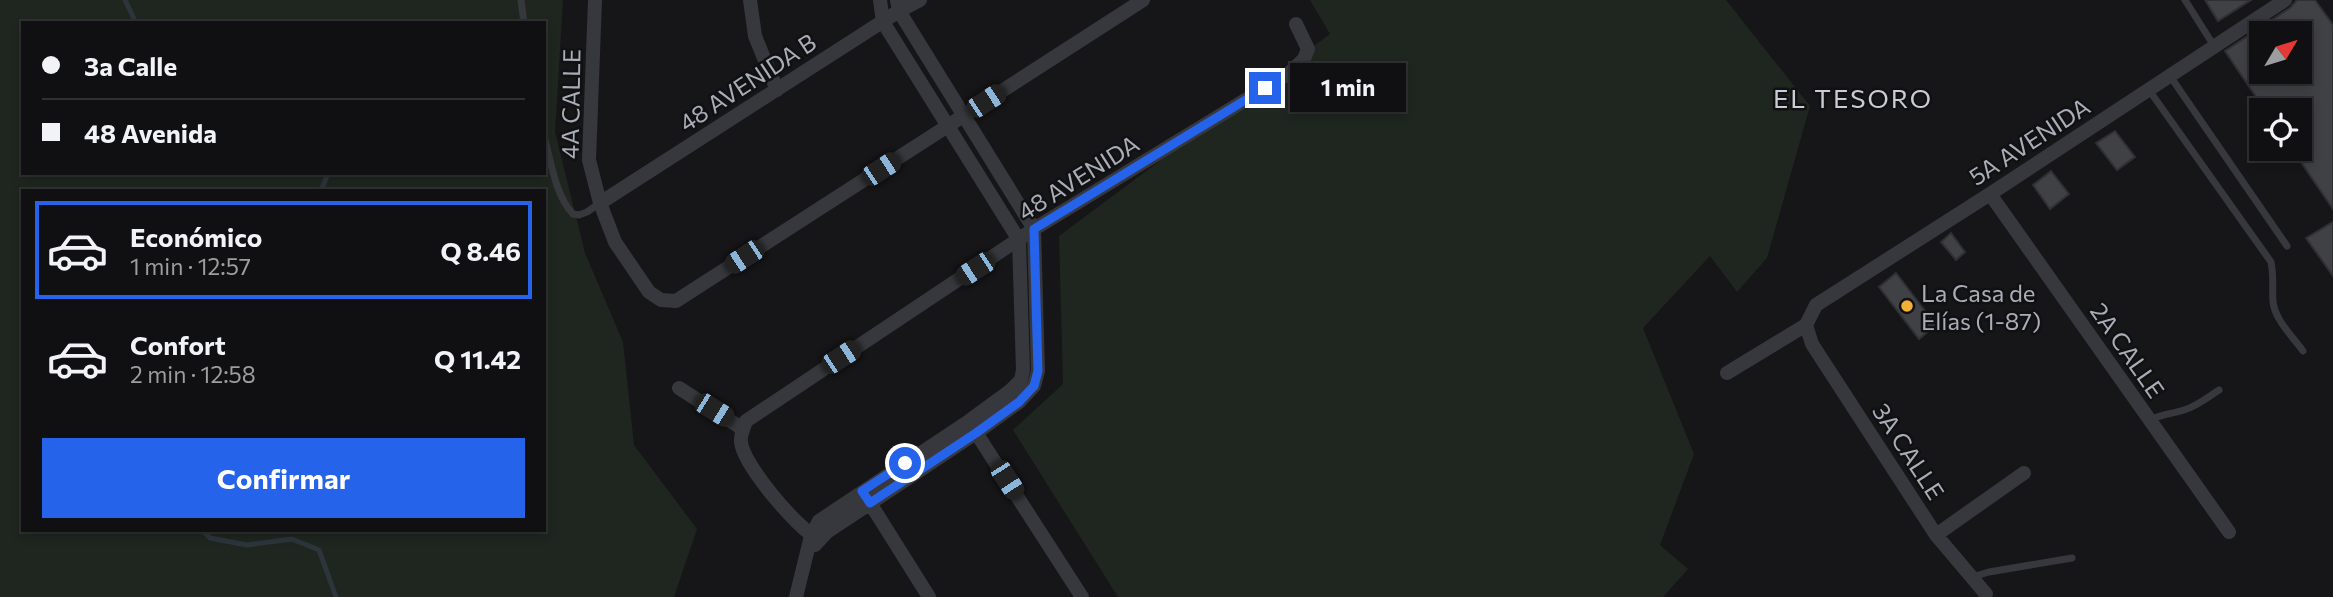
<!DOCTYPE html>
<html lang="es">
<head>
<meta charset="utf-8">
<style>
	:root { --surface:#101012; --page:#1e1e20; --text:#f1f3f6; --muted:#9c9d9f; --line:#303032; --accent:#2563eb }
	body { margin:0; font-family:Commissioner,sans-serif; background:var(--page); color:var(--text); height:100vh; display:flex; flex-direction:column; font-size:26px; white-space:nowrap }
	* { box-sizing:border-box; margin:0 }
	p { font-size:23px; color:var(--muted) }
	.icon { flex:none; width:38px; height:38px; fill:none; stroke:currentColor; stroke-width:2; stroke-linecap:round; stroke-linejoin:round }
	.map { position:relative; flex:1; overflow:hidden }
	.panel { position:absolute; left:21px; top:189px; width:525px; height:343px; display:flex; flex-direction:column; background:var(--surface); border-radius:0px; box-shadow:0 4px 10px #0003,0 0 0 2px var(--line) }
	.panel>* { flex:none }
	.hud { position:absolute; left:21px; top:21px; width:525px; height:154px; border-radius:0px; box-shadow:0 4px 10px #0003,0 0 0 2px var(--line); display:grid; align-content:center; height:154px; padding:0 21px; background:var(--surface) }
	.needle { width:46px; rotate:52deg }
	.buttons { position:absolute; left:2249px; top:21px; display:grid; gap:14px }
	.buttons a { display:grid; place-items:center; width:63px; height:63px; border-radius:0px; background:var(--surface); box-shadow:0 4px 10px #0003,0 0 0 2px var(--line); font-size:35px }
	.end { position:absolute; width:32px; height:32px; margin:-16px; border:9px solid #2563eb; background:#fff; box-shadow:0 0 0 4px #fff }
	.from { border-radius:50% }
	.bubble { position:absolute; height:49px; border-radius:0px; background:var(--surface); box-shadow:0 4px 10px #0003,0 0 0 2px var(--line); font-size:23px; font-weight:700; line-height:49px; text-align:center }
	.car { position:absolute; width:21px; height:42px; margin:-21px -10px; border-radius:9px; box-shadow:0 0 5px 2px #0007; background:linear-gradient(#222 24%,#8ab4d8 0 40%,#222 0 76%,#8ab4d8 0 86%,#222 0) }
	.hud b { display:flex; align-items:center; gap:24px; height:66px; font-size:26px }
	.hud b+b { border-top:2px solid var(--line) }
	.hud i { width:18px; height:18px; background:var(--text) }
	ul { padding:12px 0 0; list-style:none }
	li { display:flex; align-items:center; gap:21px; height:98px; margin:0 14px 10px; padding:0 7px; border:4px solid transparent; border-radius:0px }
	li div { flex:1 }
	li b { display:block; font-size:26px }
	li em { font-style:normal; font-weight:700 }
	li.current { border-color:var(--accent) }
	li>.icon { width:63px; height:63px; stroke-width:1.5 }
	.cta { display:flex; gap:14px; margin-top:auto; padding:14px 21px }
	.cta a { flex:1; height:80px; border-radius:0px; background:var(--accent); color:#fff; font-size:28px; font-weight:700; line-height:80px; text-align:center }
	.map>svg:first-child { display:block }
	.green { fill:#1e261f; fill-rule:evenodd }
	.lines { fill:none; stroke-linecap:round; stroke-linejoin:round }
	.stream { stroke:#2c353c; stroke-width:5 }
	.building { fill:#404145; stroke:#303034; stroke-width:2; fill-rule:evenodd }
	.lane { stroke:#37383d; stroke-width:7 }
	.street { stroke:#37383d; stroke-width:14 }
	.route { stroke:#2563eb; stroke-width:9 }
	.poi-dot { fill:#f2b134; stroke:#111113; stroke-width:2.5 }
	.labels { text-anchor:middle; dominant-baseline:central; stroke-width:5; stroke-linejoin:round; paint-order:stroke }
	.street-label { font-size:24px; fill:#a8adb8; stroke:#111113 }
	.poi-label { font-size:24px; fill:#a8adb8; stroke:#111113; text-anchor:start }
	.neighbourhood-label { font-size:26px; letter-spacing:2px; fill:#c9ccd4; stroke:#111113 }
</style>
</head>
<body>
<div class="map">
<svg width="2333" height="597" viewBox="0 0 2333 597">
	<rect width="100%" height="100%" fill="#161618"/>
	<!-- green -->
	<path class="green" d="M0,0H563L555,132L585,253L623,342L634,445L697,529L674,597H0ZM23,23H544V173H23ZM23,191H544V530H23Z
		M1310,0H1726L1810,106L1767,258L1737,292L1710,256L1643,328L1694,454L1660,545L1688,569L1663,597H1118L1013,430L1063,384L1059,236L1330,34Z"/>
	<g class="lines">
		<!-- stream -->
		<path class="stream" d="M125,0L136,23
			M321,191L328,173
			M202,530L210,538L247,545L292,539L319,550L336,597"/>
	</g>
	<!-- building -->
	<path class="building" d="M2205,0H2251L2218,21Z
		M2297,0H2315L2333,25V209L2292,149H2300V110H2265L2225,51L2290,8ZM2261,33H2300V72H2261Z
		M2115,131L2135,157L2117,170L2096,143Z
		M2051,171L2069,194L2050,209L2033,185Z
		M2333,222V276L2306,238Z
		M1951,233L1965,252L1956,260L1941,242Z
		M1896,273L1936,325L1919,339L1879,287Z"/>
	<g class="lines">
		<!-- lane -->
		<path class="lane" d="M521,0L524,23
			M2185,0L2214,46
			M2170,76L2287,246
			M2149,90L2271,262C2274,276 2272,288 2273,302C2275,320 2293,337 2303,351
			M544,136C551,161 555,195 573,214L579,215L587,212L600,203
			M2150,420C2162,414 2172,414 2184,410C2197,406 2208,397 2219,390
			M1972,577L1989,572L2072,558"/>
		<!-- street -->
		<path class="street" d="M595,0L589,160L600,203L615,242L649,292L661,300L676,301L1143,0
			M750,0L755,36L777,90
			M1990,194L2229,532
			M600,203L899,11L920,0
			M1806,325L1812,344L1936,535L1986,594
			M1727,373L1806,325L1816,305L1990,194L2285,0
			M679,388L743,429
			M973,428L1082,597
			M865,495L929,597
			M1936,535L2024,473
			M818,539C798,529 743,465 741,442C740,436 744,427 746,421L1034,229L1288,74L1304,59L1308,49L1296,24
			M815,545L827,532L976,433L1019,402L1034,386L1038,371L1034,229L899,11L897,0
			M796,597L811,536L819,521L969,421L1010,391L1021,380L1023,370L1019,240L883,22L880,0"/>
	</g>
	<g class="lines">
		<!-- route -->
		<path class="route" d="M905,463L862,491L870,503L976,433L1019,402L1034,386L1038,371L1034,229L1265,88"/>
	</g>
	<!-- markers -->
	<circle class="poi-dot" cx="1907" cy="306" r="7"/>
	<g class="labels">
		<!-- street labels -->
		<g class="street-label">
			<text transform="translate(747 82) rotate(-33)">48 AVENIDA B</text>
			<text transform="translate(570 104) rotate(-89)">4A CALLE</text>
			<text transform="translate(2029 141) rotate(-33)">5A AVENIDA</text>
			<text transform="translate(1078 177) rotate(-32)">48 AVENIDA</text>
			<text transform="translate(2128 350) rotate(55)">2A CALLE</text>
			<text transform="translate(1909 451) rotate(57)">3A CALLE</text>
		</g>
		<!-- poi labels -->
		<g class="poi-label">
			<text x="1921" y="292">La Casa de<tspan x="1921" dy="28">Elías (1-87)</tspan></text>
		</g>
		<!-- neighbourhood labels -->
		<g class="neighbourhood-label">
			<text x="1853" y="97">EL TESORO</text>
		</g>
	</g>
</svg>
<div class="buttons">
<a><svg class="needle" viewBox="-14 -14 28 28"><path d="M0-13l5 13h-10z" fill="#e53935"/><path d="M0 13l5-13h-10z" fill="#9c9d9f"/></svg></a>
<a><svg class="icon" aria-label="locate" viewBox="0 0 24 24"><circle cx="12" cy="12" r="6"/><path d="M12 2v4M12 18v4M2 12h4M18 12h4"/></svg></a>
</div>
<i class="end from" style="left:905px;top:463px"></i>
<i class="end" style="left:1265px;top:88px"></i>
<div class="bubble" style="left:1290px;top:63px;width:116px">1 min</div>
<i class="car" style="left:986px;top:101px;rotate:57deg"></i>
<i class="car" style="left:881px;top:169px;rotate:57deg"></i>
<i class="car" style="left:744px;top:257px;rotate:237deg"></i>
<i class="car" style="left:975px;top:269px;rotate:237deg"></i>
<i class="car" style="left:841px;top:357px;rotate:57deg"></i>
<i class="car" style="left:714px;top:410px;rotate:122deg"></i>
<i class="car" style="left:1007px;top:480px;rotate:147deg"></i>
<div class="hud">
<b><i class="from"></i>3a Calle</b>
<b><i></i>48 Avenida</b>
</div>
<section class="panel">
<ul>
<li class="current"><svg class="icon" aria-label="car" viewBox="0 0 24 24"><path d="M5 17H2v-5l4-1 3-4h7l3 4 3 1v5h-3M9 17h6M6 11h13"/><circle cx="7" cy="17" r="2"/><circle cx="17" cy="17" r="2"/></svg><div><b>Económico</b><p>1 min · 12:57</p></div><em>Q 8.46</em></li>
<li><svg class="icon" aria-label="car" viewBox="0 0 24 24"><path d="M5 17H2v-5l4-1 3-4h7l3 4 3 1v5h-3M9 17h6M6 11h13"/><circle cx="7" cy="17" r="2"/><circle cx="17" cy="17" r="2"/></svg><div><b>Confort</b><p>2 min · 12:58</p></div><em>Q 11.42</em></li>
</ul>
<div class="cta"><a>Confirmar</a></div>
</section>
</div>
</body>
</html>
